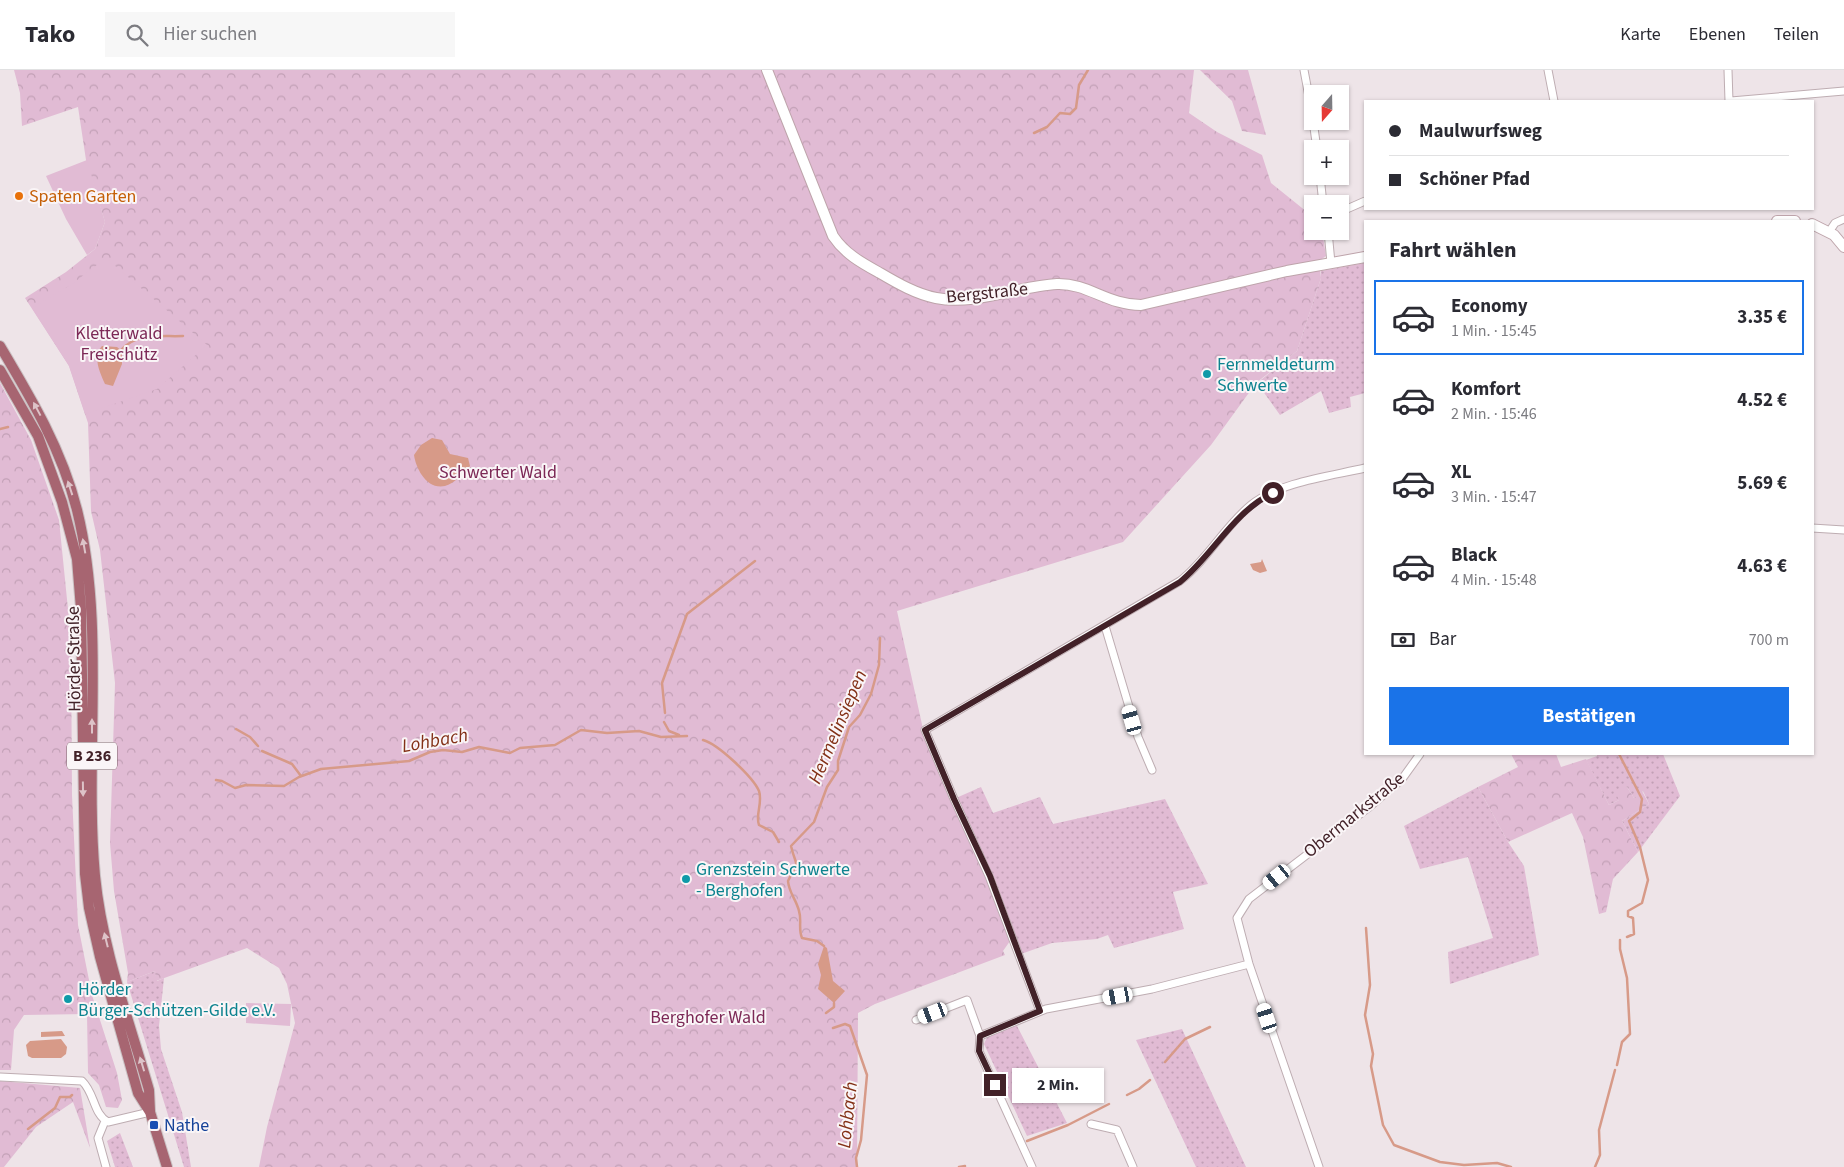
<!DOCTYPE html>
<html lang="de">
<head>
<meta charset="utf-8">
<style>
	:root { --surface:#fff; --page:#f7f7f7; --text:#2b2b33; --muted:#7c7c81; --line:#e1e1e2; --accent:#1a73e8 }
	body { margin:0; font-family:"Source Sans 3",sans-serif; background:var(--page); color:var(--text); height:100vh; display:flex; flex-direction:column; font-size:19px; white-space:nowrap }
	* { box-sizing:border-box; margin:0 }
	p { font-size:16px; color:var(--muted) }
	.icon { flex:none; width:28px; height:28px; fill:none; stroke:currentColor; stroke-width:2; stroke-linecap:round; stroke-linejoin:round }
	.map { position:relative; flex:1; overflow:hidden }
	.sheet { position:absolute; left:1364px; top:150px; width:450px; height:535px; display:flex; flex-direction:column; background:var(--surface); border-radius:0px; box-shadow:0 1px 4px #0004 }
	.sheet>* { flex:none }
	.guide { position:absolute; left:1364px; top:30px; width:450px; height:110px; border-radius:0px; box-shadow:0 1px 4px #0004; display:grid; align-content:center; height:110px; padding:0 25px; background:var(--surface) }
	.needle { width:32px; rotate:200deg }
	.buttons { position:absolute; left:1304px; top:15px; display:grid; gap:10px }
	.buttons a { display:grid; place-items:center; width:45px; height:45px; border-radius:0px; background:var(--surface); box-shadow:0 1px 4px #0004; font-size:25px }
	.end { position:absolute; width:22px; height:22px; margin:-11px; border:6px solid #422128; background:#fff; box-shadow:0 0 0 2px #fff }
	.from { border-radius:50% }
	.bubble { position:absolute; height:35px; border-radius:0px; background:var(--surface); box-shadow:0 1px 4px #0004; font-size:16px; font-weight:700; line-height:35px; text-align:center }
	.car { position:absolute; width:15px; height:30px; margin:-15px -8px; border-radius:6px; box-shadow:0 0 4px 1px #0007; background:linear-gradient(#fff 24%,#345 0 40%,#fff 0 76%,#345 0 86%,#fff 0) }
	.guide b { display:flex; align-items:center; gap:18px; height:48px; font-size:19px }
	.guide b+b { border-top:1px solid var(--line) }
	.guide i { width:12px; height:12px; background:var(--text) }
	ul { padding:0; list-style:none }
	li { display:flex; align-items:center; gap:15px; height:75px; margin:0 10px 8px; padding:0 15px; border:2px solid transparent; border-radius:0px }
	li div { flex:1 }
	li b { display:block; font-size:19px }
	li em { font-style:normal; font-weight:700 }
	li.selected { border-color:var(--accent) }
	li>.icon { width:45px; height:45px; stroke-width:1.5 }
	h2 { padding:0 25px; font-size:22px; line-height:60px }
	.pay { display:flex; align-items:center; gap:12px; height:55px; padding:0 25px; font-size:19px }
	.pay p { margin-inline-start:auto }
	.button { display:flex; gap:10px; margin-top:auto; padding:10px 25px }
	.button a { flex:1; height:58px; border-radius:0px; background:var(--accent); color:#fff; font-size:20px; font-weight:700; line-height:58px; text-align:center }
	header { display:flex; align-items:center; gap:30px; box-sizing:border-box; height:70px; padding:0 25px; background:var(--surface); border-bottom:1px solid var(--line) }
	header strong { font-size:24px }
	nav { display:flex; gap:28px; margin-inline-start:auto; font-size:18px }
	.search { width:350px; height:45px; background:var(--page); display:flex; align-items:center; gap:12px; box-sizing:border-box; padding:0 18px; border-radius:0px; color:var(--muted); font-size:19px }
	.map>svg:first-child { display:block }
	.grass { fill:url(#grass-dots) }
	.forest { fill:url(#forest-crowns) }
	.park { fill:#e1bbd4 }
	.water { fill:#d79a88 }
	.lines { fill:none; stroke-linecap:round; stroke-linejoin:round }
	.stream { stroke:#d79a88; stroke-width:2.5 }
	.street-casing { stroke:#beadb2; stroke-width:9 }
	.secondary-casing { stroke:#bea4ab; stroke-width:12 }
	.primary-casing { stroke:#cac1c3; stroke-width:12 }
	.street { stroke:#fff; stroke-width:7 }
	.secondary { stroke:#fff; stroke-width:10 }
	.primary { stroke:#a76571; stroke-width:10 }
	.oneway { fill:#ddc3c8 }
	.route { stroke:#422128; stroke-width:6 }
	.food-dot { fill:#e8710a; stroke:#faf5f7; stroke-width:2 }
	.culture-dot { fill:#0f9aa8; stroke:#faf5f7; stroke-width:2 }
	.transit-dot { fill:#1a4fb4; stroke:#faf5f7; stroke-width:2 }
	.labels { text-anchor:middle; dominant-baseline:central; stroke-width:4; stroke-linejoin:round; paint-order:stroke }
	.shield { fill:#faf5f7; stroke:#796166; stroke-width:1 }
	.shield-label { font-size:16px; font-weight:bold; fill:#422128 }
	.food-label { font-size:18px; fill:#c56008; stroke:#faf5f7; text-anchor:start }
	.street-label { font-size:18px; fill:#422128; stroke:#faf5f7 }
	.park-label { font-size:18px; fill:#7c2856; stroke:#faf5f7 }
	.culture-label { font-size:18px; fill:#0d838f; stroke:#faf5f7; text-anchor:start }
	.transit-label { font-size:18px; fill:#164399; stroke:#faf5f7; text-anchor:start }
	.water-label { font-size:19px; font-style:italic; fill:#833016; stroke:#faf5f7 }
</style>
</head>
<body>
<header>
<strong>Tako</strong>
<div class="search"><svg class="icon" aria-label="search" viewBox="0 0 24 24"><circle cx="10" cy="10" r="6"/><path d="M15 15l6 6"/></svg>Hier suchen</div>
<nav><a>Karte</a><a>Ebenen</a><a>Teilen</a></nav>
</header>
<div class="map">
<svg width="1844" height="1097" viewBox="0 0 1844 1097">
	<defs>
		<pattern id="grass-dots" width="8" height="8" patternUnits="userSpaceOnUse" patternTransform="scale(1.25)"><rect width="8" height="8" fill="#e1bbd4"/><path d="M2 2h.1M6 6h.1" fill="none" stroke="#c2a0b6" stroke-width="1.8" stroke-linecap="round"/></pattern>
		<pattern id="forest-crowns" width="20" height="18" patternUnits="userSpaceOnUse" patternTransform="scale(1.25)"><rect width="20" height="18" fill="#e1bbd4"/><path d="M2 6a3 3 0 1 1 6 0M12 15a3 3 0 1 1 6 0" fill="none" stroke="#c2a0b6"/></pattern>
	</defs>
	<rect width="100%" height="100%" fill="#eee4e8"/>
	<!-- grass -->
	<path class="grass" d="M1365,193V323L1350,327L1351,337L1329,343L1321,321L1280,345L1257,313L1297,281L1321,208V201Z
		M1597,684H1663L1680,726L1638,782L1622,751L1649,734L1643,721L1634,728L1627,717L1619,730L1609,735L1586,690L1597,686Z
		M981,717L993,743L1040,727L1053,754L1165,729L1208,814L1173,822L1184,859L1114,878L1108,865L1097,869L1052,873L1021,884L956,728Z
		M1478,717L1508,772L1524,796L1539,885L1450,914L1448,882L1493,868L1468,787L1420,799L1404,756Z
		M155,901L157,911L164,908L159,956L161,979L182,1042L191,1097H184L127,912Z
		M1016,954L1067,1053L1027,1066L984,974L987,967Z
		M1182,959L1246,1097H1196L1136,970Z
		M120,1063L133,1097H115L107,1071Z"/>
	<!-- forest -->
	<path class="forest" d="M14,0H1194L1189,43L1217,62L1262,85L1271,113L1312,146V161H1322L1326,186L1319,191L1321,208L1297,281L1256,313L1211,375L1123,472L897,541L923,659L987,807L1010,871L1003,881L1005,885L875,934L858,943L857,1097H259L267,1057L295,953L287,914L279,898L247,878L156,911L155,901L127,912L128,903L114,821L110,773L115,613L100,480L91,441L88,353L69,296L25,228L66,202L95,179L105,152L86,90L78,37L22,56L20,23Z
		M1200,0H1248L1266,65L1242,61L1232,31Z
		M0,313L31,370L59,450L71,569L72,725L78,855L92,925L117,1003L122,1030L118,1038L106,1037L99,1015L88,1003L87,944L24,945L14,960L11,1000H0Z
		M1511,684H1556L1561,697L1586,689L1609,735L1619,730L1616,724L1627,717L1634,728L1642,721L1649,734L1622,751L1638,782L1613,809L1606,842L1599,844L1583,767L1572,743L1508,772L1478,717L1518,697Z
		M0,1011L80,1018L90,1078L73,1032L36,1057L4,1097H0Z"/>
	<!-- park -->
	<path class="park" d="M87,90L105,152L95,179L87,185L66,149L46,106Z
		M106,188L207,275L157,319L85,344L69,296L32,238L72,214Z
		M246,933L291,934L290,956L246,953Z"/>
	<!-- water -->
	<path class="water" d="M102,276L117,277L122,281V294L113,316L105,314C100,303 92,286 102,276Z
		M432,368L442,370L450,384L468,388L470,396C463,403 454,414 445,416C427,420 416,399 414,385L421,375Z
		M1262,489L1267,501L1260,503L1253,500L1250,494L1261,492Z
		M824,876L827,878L833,911L845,921L834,933L818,919L821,905L818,894Z
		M62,961L65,966L41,967V962Z
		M61,969L67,977L66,984L61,988H32L28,986L26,975L30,971Z"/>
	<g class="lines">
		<!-- stream -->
		<path class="stream" d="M1034,63L1047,57L1060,43L1070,44L1076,38L1079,15L1088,0
			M121,280C137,262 162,267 183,266
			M0,359L8,357
			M665,643L662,613L687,544L755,491
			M664,652L669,661L679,665
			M236,659L250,667L258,676
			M703,670C718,674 753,707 759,721C763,733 755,745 759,755L773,762L779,772
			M262,681L292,694L301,706
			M1619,684L1642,729L1640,742L1629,751L1640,777L1648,810L1642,833L1628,841V846L1633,848L1634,864L1627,867
			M216,710L222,711L235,718L246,715L284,716L299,707L321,699L409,691L430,682L443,680L462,682L479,677L510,683L520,678L555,675L581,660L607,663L639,661L661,667L687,666
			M1366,858L1370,915L1365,945L1373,984L1371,996L1383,1055L1394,1075L1440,1092L1464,1095L1497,1093L1511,1097
			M824,876L817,871L802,868C798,859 802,850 799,841C796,829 789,823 788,811C800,787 797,801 791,776L814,752L827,717L838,700V691L849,657L860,645L871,624L879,595L880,568
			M826,943L834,937V933
			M833,958L845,954L850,956L867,1005L861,1070L856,1088L857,1097
			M1165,992L1185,969L1210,957
			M1617,995L1622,972L1630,964L1627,908L1620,879V870
			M1127,1025L1139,1019L1150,1010
			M28,1059L55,1038L60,1027H70L72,1025
			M1027,1071L1068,1055L1109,1034
			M959,1097L965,1096
			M1595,1097L1600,1085L1599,1060L1615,1000"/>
		<defs>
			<path id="street" d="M1304,0L1312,43
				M1548,0L1554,31
				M1728,0L1729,31
				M1731,31L1844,21
				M1313,51L1317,79
				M1320,106L1323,134
				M1340,142L1365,131
				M1328,161L1331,193
				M1829,162L1835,153L1844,149
				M1812,458L1844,460
				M1105,556L1138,667L1152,700
				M1040,941L989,806L954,729L925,660L1180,511C1208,489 1224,457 1251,435C1279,412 1331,406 1365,398
				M916,950L967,930L980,966
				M980,966L1046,939L1152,919L1249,894
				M980,966L979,981L1032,1097
				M0,1007L82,1011C95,1023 93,1044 108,1052L150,1042
				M105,1051L98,1068L106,1097
				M1091,1054L1117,1060L1133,1097
				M1319,1097L1249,894L1237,848L1249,829L1368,738L1402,709L1420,684"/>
			<path id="secondary" d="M767,0L833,166C845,184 862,193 880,203C897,213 916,224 936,228C975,236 1018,216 1057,214C1088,213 1107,235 1141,235L1287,201L1365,187
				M1777,151H1795
				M1812,154L1834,165L1844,177"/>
			<path id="primary" d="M0,276C31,328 62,380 77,440C106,557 84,687 95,806C102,879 129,950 149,1020L150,1041
				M0,300L38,366L62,432L77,489L81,539L85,804L89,838L100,887L138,1023L150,1042L167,1097"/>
		</defs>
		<!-- street casing -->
		<use href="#street" class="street-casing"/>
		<!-- secondary casing -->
		<use href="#secondary" class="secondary-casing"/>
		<!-- primary casing -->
		<use href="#primary" class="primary-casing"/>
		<!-- street -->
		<use href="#street" class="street"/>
		<!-- secondary -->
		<use href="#secondary" class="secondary"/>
		<!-- primary -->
		<use href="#primary" class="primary"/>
	</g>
	<!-- one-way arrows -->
	<defs><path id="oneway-solid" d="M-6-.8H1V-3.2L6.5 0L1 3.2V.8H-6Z" transform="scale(1.25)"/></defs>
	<g class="oneway">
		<use href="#oneway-solid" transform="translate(37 339) rotate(-118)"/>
		<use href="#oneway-solid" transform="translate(70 418) rotate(-108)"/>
		<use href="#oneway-solid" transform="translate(84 476) rotate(-100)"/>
		<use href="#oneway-solid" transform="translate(92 656) rotate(-90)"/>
		<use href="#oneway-solid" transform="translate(83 719) rotate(89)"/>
		<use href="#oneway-solid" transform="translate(106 870) rotate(-104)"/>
		<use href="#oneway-solid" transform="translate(142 994) rotate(-107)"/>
	</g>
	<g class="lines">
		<!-- route -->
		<path class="route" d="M995,1015L979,981L980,966L1040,941L990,806L954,729L925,660L1180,512C1214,484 1233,442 1273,423"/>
	</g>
	<!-- markers -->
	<circle class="food-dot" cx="19" cy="126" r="5"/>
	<g class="culture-dot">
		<circle cx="1207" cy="304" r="5"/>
		<circle cx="686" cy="809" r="5"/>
		<circle cx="68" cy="929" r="5"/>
	</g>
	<rect class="transit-dot" x="149" y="1050" width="10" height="10" rx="2.5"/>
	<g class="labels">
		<!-- shield labels -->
		<rect class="shield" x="67" y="672.5" width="50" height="27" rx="4"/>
		<g class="shield-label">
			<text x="92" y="686">B 236</text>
		</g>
		<!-- food labels -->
		<g class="food-label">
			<text x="29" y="126">Spaten Garten</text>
		</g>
		<!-- street labels -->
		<g class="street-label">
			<text transform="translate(987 223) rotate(-6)">Bergstraße</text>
			<text transform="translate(74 589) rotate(-91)">Hörder Straße</text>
			<text transform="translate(1354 745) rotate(-39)">Obermarkstraße</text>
		</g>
		<!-- park labels -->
		<g class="park-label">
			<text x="119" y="263">Kletterwald<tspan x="119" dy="21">Freischütz</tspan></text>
			<text x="498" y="402">Schwerter Wald</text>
			<text x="708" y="947">Berghofer Wald</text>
		</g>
		<!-- culture labels -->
		<g class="culture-label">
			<text x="1217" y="294">Fernmeldeturm<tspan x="1217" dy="21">Schwerte</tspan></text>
			<text x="696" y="799">Grenzstein Schwerte<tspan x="696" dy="21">- Berghofen</tspan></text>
			<text x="78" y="919">Hörder<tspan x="78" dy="21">Bürger-Schützen-Gilde e.V.</tspan></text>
		</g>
		<!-- transit labels -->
		<g class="transit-label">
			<text x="164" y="1055">Nathe</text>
		</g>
		<!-- water labels -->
		<g class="water-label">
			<text transform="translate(838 657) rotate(-67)">Hermelinsiepen</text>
			<text transform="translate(435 671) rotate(-10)">Lohbach</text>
			<text transform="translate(848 1045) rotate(-84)">Lohbach</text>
		</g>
	</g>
</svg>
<div class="buttons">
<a><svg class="needle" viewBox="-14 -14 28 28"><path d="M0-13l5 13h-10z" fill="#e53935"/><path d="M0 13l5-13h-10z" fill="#7c7c81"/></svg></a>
<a>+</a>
<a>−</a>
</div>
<i class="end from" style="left:1273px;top:423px"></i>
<i class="end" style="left:995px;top:1015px"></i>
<div class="bubble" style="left:1012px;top:998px;width:92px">2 Min.</div>
<i class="car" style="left:1132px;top:650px;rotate:344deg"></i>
<i class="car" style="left:1277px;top:807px;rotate:231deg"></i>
<i class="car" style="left:1118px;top:926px;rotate:260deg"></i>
<i class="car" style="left:933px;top:943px;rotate:249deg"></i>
<i class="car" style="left:1267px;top:948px;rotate:342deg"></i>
<div class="guide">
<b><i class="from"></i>Maulwurfsweg</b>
<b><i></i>Schöner Pfad</b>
</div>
<section class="sheet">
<h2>Fahrt wählen</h2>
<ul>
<li class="selected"><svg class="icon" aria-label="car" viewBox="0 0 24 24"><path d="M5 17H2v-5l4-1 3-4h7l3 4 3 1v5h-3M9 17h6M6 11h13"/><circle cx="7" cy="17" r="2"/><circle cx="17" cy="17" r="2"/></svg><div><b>Economy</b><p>1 Min. · 15:45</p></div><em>3.35 €</em></li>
<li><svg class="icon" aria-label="car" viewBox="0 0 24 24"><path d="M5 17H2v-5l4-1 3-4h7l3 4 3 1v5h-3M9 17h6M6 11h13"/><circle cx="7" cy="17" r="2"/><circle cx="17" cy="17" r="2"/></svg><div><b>Komfort</b><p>2 Min. · 15:46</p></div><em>4.52 €</em></li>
<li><svg class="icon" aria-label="car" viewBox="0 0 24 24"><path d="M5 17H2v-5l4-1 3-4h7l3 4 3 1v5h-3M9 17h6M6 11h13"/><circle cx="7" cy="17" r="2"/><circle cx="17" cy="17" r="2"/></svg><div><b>XL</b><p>3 Min. · 15:47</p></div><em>5.69 €</em></li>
<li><svg class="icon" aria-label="car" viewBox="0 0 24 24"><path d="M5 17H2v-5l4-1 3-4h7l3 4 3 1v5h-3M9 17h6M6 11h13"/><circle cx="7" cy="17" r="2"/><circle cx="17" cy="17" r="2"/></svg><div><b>Black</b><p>4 Min. · 15:48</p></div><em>4.63 €</em></li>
</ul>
<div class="pay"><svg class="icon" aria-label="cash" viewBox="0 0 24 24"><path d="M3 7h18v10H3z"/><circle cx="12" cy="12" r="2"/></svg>Bar<p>700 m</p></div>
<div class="button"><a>Bestätigen</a></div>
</section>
</div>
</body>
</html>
